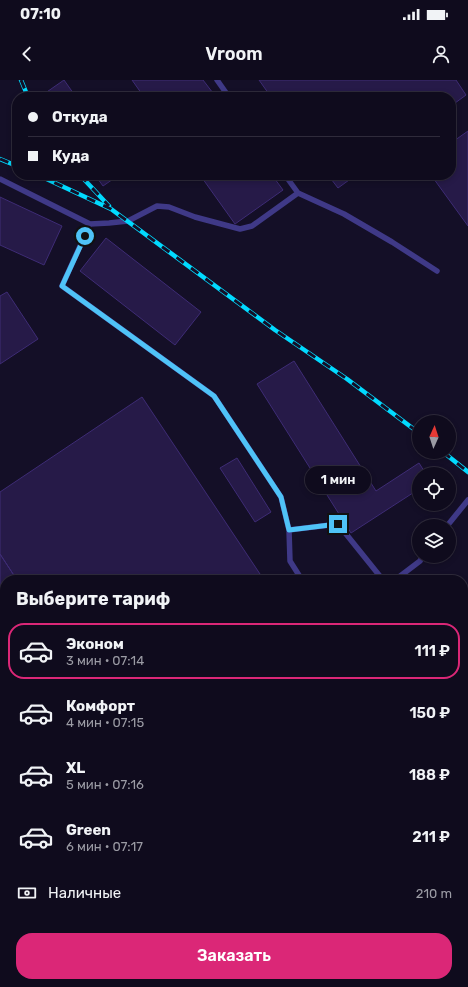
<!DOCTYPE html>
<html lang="ru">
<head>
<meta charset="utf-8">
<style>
	:root { --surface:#0f0b1d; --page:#181426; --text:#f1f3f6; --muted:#9b9ba4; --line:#2f2b3b; --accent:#db2777 }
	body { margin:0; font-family:Rubik,sans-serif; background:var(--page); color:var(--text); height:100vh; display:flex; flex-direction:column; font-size:15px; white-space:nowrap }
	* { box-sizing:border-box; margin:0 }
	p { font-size:13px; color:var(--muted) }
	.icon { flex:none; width:22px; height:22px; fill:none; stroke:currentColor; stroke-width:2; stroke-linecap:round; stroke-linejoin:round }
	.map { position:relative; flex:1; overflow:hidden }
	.details { position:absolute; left:0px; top:495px; width:468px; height:412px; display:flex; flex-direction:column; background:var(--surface); border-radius:16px 16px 0 0; box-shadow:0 2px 6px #0003,0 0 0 1px var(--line) }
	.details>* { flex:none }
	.guide { position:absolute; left:12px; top:12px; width:444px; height:88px; border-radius:16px; box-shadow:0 2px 6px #0003,0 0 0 1px var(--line); display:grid; align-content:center; height:88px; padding:0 16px; background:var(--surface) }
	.needle { width:26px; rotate:3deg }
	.fabs { position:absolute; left:412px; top:335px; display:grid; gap:8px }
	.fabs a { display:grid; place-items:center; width:44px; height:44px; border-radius:50%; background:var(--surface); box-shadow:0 2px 6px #0003,0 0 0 1px var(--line); font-size:20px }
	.end { position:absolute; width:18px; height:18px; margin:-9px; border:5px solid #4fc3f7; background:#111; box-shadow:0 0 0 2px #111 }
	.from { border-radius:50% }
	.bubble { position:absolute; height:28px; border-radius:14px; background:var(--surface); box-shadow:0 2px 6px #0003,0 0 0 1px var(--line); font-size:13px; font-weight:600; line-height:28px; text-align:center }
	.guide b { display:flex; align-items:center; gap:14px; height:38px; font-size:15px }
	.guide b+b { border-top:1px solid var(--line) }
	.guide i { width:10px; height:10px; background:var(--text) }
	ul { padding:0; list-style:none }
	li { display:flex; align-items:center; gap:12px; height:56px; margin:0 8px 6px; padding:0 8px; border:2px solid transparent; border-radius:16px }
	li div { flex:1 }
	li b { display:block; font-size:15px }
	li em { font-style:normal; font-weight:600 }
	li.active { border-color:var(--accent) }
	li>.icon { width:36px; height:36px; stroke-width:1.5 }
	h2 { padding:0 16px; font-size:18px; line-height:48px }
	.pay { display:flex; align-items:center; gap:10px; height:44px; padding:0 16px; font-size:15px }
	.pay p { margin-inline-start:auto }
	.cta { display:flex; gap:8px; margin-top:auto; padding:8px 16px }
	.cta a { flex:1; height:46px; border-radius:16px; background:var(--accent); color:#fff; font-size:16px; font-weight:600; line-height:46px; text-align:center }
	.status { display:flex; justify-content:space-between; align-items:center; height:28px; padding:0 20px; background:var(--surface); direction:ltr }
	.status svg { height:11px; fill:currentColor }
	header { display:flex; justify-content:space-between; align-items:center; height:52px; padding:0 16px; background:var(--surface); font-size:18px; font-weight:600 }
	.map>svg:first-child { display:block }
	.green { fill:#123131 }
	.building { fill:#261a48; stroke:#3e2c75 }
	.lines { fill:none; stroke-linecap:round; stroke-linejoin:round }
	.path { stroke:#2dbbb8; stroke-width:2.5; stroke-dasharray:2 3; stroke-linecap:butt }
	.lane { stroke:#3f3987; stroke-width:5.5 }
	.primary { stroke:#c95cff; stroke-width:10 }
	.rail-casing { stroke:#01daff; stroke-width:4.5 }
	.rail { stroke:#140f27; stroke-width:3; stroke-dasharray:9; stroke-linecap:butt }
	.route { stroke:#4fc3f7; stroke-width:5 }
</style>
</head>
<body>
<div class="status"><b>07:10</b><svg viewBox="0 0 49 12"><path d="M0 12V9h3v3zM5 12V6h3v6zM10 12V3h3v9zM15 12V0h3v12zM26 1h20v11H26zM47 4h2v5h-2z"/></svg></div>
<header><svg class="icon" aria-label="back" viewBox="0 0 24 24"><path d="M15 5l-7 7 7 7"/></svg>Vroom<svg class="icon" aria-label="person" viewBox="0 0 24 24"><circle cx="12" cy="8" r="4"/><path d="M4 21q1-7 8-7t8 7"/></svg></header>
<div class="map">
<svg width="468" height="907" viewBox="0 0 468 907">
	<rect width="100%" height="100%" fill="#140f27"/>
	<!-- green -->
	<path class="green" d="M468,762V784L463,788V766Z
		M468,859V890L463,882V864Z
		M261,902H295L288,907H254Z"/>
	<!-- building -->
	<path class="building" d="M64,0L76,17H42L41,16Z
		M132,0H203L216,17H144Z
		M259,0H456L466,15L451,26V17H271Z
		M468,51V146L431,95H451V63Z
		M95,95H119L103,106Z
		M200,95H272L283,110L235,144Z
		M328,95H356L338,108Z
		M0,117L62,146L44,185L0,165Z
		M106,158L201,232L175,265L80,191Z
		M7,212L38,259L0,284V216Z
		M294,281L376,411L419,383L426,394H419V409L351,453L257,304Z
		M142,317L264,500H17L0,474V412Z
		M237,378L271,432L255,442L220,388Z
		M0,474L17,500H5V513L0,516Z
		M5,559V633L0,626V562Z
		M0,696L5,704V786L0,779Z
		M5,871V902H29L32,907H0V875Z"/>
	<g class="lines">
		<!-- path -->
		<path class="path" d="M463,760L468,756
			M463,857L468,854
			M246,907L254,902"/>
		<!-- lane -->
		<path class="lane" d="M217,0L229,17
			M0,99L90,144L62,206L214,316L281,417L289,450L290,481L302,500
			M298,113L344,134L392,162L437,191
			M90,144L109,143L128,141L157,126L169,127L195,137L240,149L252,146L298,113L285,95
			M447,446L468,420
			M289,450L338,444L383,500
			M395,500L420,481L423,476
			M0,677L5,685
			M0,853H5
			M57,902L60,907
			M83,902L86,907
			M387,902L393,907
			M396,902L397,907"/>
		<!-- primary -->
		<path class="primary" d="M463,802L468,799
			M463,822L468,819
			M310,907L317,902
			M339,907L346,902"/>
		<defs>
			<path id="rail" d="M21,0L28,17
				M0,79L17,86
				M38,95L111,129L275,250L347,299L419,353
				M80,95L109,126
				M443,372L468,392"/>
		</defs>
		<!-- rail casing -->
		<use href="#rail" class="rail-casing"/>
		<!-- rail -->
		<use href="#rail" class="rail"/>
	</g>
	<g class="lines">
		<!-- route -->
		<path class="route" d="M85,156L62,206L214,316L281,417L289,450L338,444"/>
	</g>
</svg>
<div class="fabs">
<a><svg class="needle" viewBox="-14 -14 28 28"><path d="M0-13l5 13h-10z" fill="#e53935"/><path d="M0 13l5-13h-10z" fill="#9b9ba4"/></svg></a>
<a><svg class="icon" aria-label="locate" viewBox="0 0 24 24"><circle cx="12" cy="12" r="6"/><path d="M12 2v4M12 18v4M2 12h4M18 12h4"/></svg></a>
<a><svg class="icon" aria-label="layers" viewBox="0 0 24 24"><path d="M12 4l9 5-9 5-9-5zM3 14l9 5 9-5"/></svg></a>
</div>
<i class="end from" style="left:85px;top:156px"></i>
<i class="end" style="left:338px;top:444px"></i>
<div class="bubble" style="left:305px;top:386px;width:66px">1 мин</div>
<div class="guide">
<b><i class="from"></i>Откуда</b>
<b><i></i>Куда</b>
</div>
<section class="details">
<h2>Выберите тариф</h2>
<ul>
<li class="active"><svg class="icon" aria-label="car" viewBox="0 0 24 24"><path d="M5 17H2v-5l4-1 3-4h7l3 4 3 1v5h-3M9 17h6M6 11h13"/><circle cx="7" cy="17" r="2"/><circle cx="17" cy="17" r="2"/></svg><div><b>Эконом</b><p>3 мин · 07:14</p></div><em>111 ₽</em></li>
<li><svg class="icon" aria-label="car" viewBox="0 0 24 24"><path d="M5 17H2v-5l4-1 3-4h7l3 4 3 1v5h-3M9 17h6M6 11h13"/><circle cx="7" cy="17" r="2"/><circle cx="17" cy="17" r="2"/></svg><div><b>Комфорт</b><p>4 мин · 07:15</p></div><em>150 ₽</em></li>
<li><svg class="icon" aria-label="car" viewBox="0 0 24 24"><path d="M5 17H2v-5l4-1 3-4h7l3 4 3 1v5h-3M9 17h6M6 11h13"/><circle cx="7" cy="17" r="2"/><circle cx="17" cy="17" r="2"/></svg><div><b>XL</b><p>5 мин · 07:16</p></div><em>188 ₽</em></li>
<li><svg class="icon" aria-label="car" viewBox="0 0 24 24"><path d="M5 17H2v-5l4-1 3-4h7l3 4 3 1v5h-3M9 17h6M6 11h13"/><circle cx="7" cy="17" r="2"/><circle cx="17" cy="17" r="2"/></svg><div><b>Green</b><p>6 мин · 07:17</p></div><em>211 ₽</em></li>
</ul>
<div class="pay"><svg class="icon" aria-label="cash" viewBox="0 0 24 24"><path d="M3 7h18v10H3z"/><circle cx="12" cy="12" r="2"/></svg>Наличные<p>210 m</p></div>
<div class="cta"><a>Заказать</a></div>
</section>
</div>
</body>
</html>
